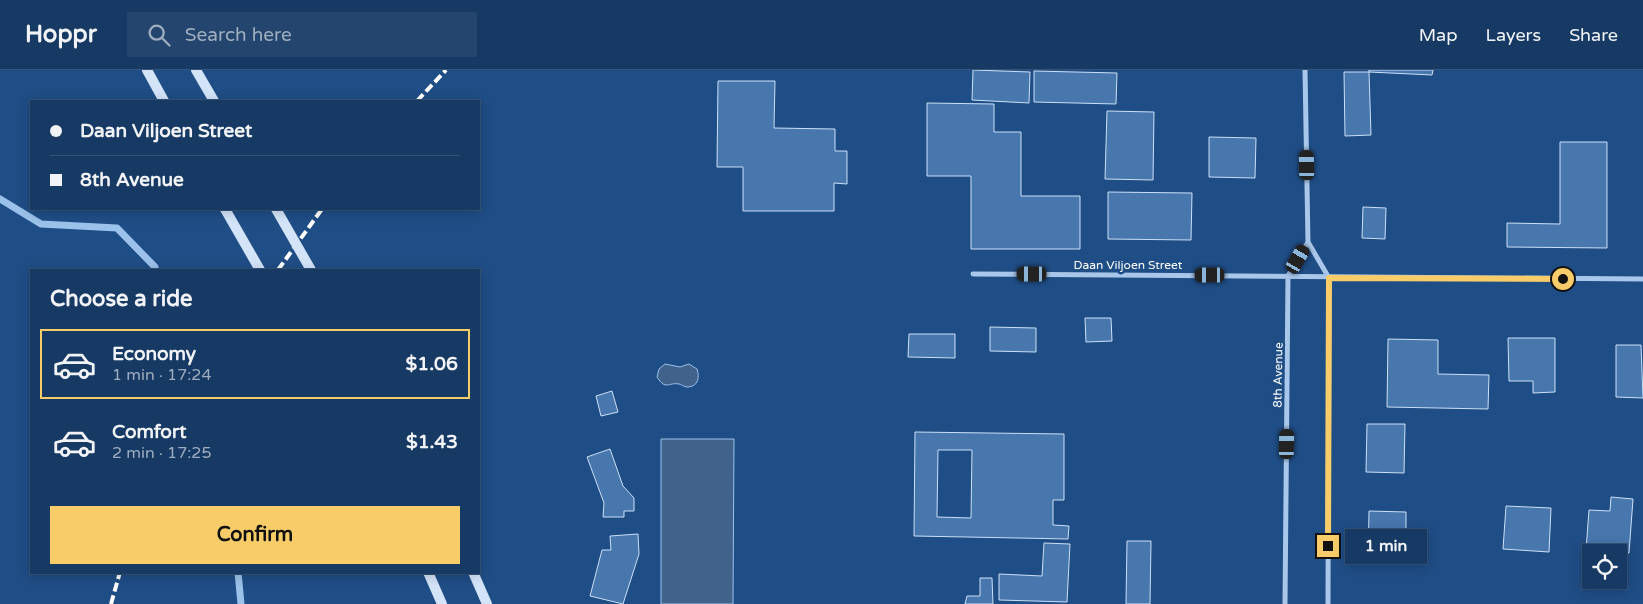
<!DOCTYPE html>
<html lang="en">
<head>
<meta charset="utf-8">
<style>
	:root { --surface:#173a64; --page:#24456d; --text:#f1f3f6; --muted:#9eadbf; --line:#365478; --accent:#f8cc68 }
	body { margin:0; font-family:"Varela Round",sans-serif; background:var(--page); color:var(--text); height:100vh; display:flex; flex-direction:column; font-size:19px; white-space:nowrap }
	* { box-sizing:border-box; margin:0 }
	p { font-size:16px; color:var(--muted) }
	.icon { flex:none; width:28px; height:28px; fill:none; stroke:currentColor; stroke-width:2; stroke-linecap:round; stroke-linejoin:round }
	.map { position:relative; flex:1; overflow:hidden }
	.sheet { position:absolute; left:30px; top:199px; width:450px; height:305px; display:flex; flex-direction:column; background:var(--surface); border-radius:0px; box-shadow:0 2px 12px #0003,0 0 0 1px var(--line) }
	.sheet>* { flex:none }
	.top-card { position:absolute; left:30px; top:30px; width:450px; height:110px; border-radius:0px; box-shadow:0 2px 12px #0003,0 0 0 1px var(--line); display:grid; align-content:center; height:110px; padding:0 20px; background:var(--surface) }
	.fabs { position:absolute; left:1582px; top:474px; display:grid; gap:10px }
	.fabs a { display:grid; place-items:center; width:45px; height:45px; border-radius:0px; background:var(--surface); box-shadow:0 2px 12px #0003,0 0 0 1px var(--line); font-size:25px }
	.end { position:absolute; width:22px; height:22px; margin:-11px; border:6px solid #f8cc68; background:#111; box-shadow:0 0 0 2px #111 }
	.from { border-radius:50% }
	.bubble { position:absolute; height:35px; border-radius:0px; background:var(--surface); box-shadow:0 2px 12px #0003,0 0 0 1px var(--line); font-size:16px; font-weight:800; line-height:35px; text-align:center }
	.car { position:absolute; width:15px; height:30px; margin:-15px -8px; border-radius:6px; box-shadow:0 0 4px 1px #0007; background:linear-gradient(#222 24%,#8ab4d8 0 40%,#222 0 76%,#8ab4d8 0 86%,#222 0) }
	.top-card b { display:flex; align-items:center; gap:18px; height:48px; font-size:19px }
	.top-card b+b { border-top:1px solid var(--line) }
	.top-card i { width:12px; height:12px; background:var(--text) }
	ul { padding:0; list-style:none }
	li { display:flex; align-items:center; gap:15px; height:70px; margin:0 10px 8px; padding:0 10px; border:2px solid transparent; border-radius:0px }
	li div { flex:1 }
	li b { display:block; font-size:19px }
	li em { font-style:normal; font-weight:800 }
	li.on { border-color:var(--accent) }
	li>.icon { width:45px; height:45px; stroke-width:1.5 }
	h2 { padding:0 20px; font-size:22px; line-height:60px }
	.primary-button { display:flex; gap:10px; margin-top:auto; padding:10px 20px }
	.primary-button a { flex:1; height:58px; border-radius:0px; background:var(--accent); color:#111; font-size:20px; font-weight:800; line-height:58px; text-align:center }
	header { display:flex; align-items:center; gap:30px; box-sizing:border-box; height:70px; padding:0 25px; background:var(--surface); border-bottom:1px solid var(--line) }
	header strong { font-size:24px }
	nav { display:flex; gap:28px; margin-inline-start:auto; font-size:18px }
	.search { width:350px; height:45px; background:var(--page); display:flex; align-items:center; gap:12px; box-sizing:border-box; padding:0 18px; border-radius:0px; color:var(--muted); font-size:19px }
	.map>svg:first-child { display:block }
	.water { fill:#41638b; stroke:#9bc2eb }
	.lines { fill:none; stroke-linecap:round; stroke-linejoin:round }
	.stream { stroke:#9bc2eb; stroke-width:7 }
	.building { fill:#4877ae; stroke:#cce0f7; fill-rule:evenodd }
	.minor { stroke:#a8c7ea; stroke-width:5 }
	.secondary { stroke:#d3e3f8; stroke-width:10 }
	.rail { stroke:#fff; stroke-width:4; stroke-dasharray:9 4; stroke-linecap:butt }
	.secondary-bridge { stroke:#d3e3f8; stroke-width:10 }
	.route { stroke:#f8cc68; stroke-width:6 }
	.labels { text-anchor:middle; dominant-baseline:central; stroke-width:5; stroke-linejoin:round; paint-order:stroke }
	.street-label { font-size:12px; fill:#fff; stroke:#1f4d85 }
</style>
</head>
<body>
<header>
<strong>Hoppr</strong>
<div class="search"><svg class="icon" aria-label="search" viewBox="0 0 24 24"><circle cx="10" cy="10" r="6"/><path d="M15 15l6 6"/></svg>Search here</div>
<nav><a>Map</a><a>Layers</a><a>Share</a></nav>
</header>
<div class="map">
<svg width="1643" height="534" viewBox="0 0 1643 534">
	<rect width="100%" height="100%" fill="#1f4d85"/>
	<!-- water -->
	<path class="water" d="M665,294L680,297L689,294L697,299C700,308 698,317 687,317C684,317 681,314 679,314C668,312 666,321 657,307L659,299Z
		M661,369H734L733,534H661Z"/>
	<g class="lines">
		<!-- stream -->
		<path class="stream" d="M0,129L41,154L117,158L155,197L154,200
			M238,502L241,534"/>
	</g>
	<!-- building -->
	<path class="building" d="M973,0L1030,2L1029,33L972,30Z
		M1369,0H1433L1432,5L1369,2Z
		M1034,1L1117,3L1116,34L1034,32Z
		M1344,2H1369L1371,65L1345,66Z
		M718,11H775L774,58L835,59V81H847V114L834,113V141H743V97H717Z
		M927,33L994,34V62H1021V126H1080V179H971V106H927Z
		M1107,41L1154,42L1153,110L1105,109Z
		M1209,67L1256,68L1255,108L1209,107Z
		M1560,72H1607V178L1507,177V153L1560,154Z
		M1108,122L1192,123L1191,170L1108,169Z
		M1363,137L1386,138L1385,169L1362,168Z
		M1085,248H1111L1112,271L1086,272Z
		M990,257L1036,258V282L990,281Z
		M909,264H955V288L908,287Z
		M1508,268H1555V322L1533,323V311H1509Z
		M1388,269L1438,270V304L1489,305L1488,339L1387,337Z
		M1616,275H1641L1643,328L1616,327Z
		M612,321L618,342L601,346L596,326Z
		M1367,354H1405L1404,403L1366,402Z
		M915,362L1064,364V430H1053V455L1069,456L1068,469L914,466ZM938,380H972L971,448L937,447Z
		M610,379L623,416L634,428V441H624V447H603L604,433L587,387Z
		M1611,427L1633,429L1629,483L1586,480L1589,440L1610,441Z
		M1506,436L1551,438L1549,482L1503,479Z
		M1369,441L1406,442V491L1368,490Z
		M638,464L639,484L623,534L590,526L602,480H611L610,466Z
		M1127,471H1151L1150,534H1126Z
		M1044,473L1070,474L1067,532L999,530V504L1042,506Z
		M980,508H992L993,534H965L967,526H980Z"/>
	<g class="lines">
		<!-- minor -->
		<path class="minor" d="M1305,0L1308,172L1329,208L1328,534
			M973,204L1643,209
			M1285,534L1288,206L1308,172"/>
		<!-- secondary -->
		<path class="secondary" d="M147,0L164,31
			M196,0L214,31
			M225,139L260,200
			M428,502L442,534
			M473,502L487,534"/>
		<!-- rail -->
		<path class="rail" d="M417,31L446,0
			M278,200L322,139
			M111,534L120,502"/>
		<!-- secondary-bridge -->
		<path class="secondary-bridge" d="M276,139L311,200"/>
	</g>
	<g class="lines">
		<!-- route -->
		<path class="route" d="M1328,476L1329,208L1563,209"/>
	</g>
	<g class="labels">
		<!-- street labels -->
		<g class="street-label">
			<text x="1128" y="195">Daan Viljoen Street</text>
			<text transform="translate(1278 305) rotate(-89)">8th Avenue</text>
		</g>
	</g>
</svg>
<div class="fabs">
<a><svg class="icon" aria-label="locate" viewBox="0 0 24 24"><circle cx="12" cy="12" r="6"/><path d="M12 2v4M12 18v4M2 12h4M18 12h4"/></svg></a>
</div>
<i class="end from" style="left:1563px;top:209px"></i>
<i class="end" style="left:1328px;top:476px"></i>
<div class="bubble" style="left:1345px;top:459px;width:82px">1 min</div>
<i class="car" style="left:1307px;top:95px;rotate:359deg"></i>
<i class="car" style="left:1298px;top:189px;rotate:30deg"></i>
<i class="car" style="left:1032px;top:204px;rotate:270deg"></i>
<i class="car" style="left:1210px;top:205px;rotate:270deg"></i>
<i class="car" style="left:1287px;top:374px;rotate:1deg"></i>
<div class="top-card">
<b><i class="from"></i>Daan Viljoen Street</b>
<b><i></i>8th Avenue</b>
</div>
<section class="sheet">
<h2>Choose a ride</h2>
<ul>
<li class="on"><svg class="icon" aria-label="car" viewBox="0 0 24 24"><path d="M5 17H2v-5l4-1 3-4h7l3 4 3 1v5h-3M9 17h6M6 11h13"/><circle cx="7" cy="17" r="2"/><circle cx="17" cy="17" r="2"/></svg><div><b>Economy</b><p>1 min · 17:24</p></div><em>$1.06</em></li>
<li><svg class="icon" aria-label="car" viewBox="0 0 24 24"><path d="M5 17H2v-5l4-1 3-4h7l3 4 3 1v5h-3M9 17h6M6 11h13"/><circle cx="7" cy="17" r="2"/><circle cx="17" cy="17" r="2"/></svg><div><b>Comfort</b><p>2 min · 17:25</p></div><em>$1.43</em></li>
</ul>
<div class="primary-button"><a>Confirm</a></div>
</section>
</div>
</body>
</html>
